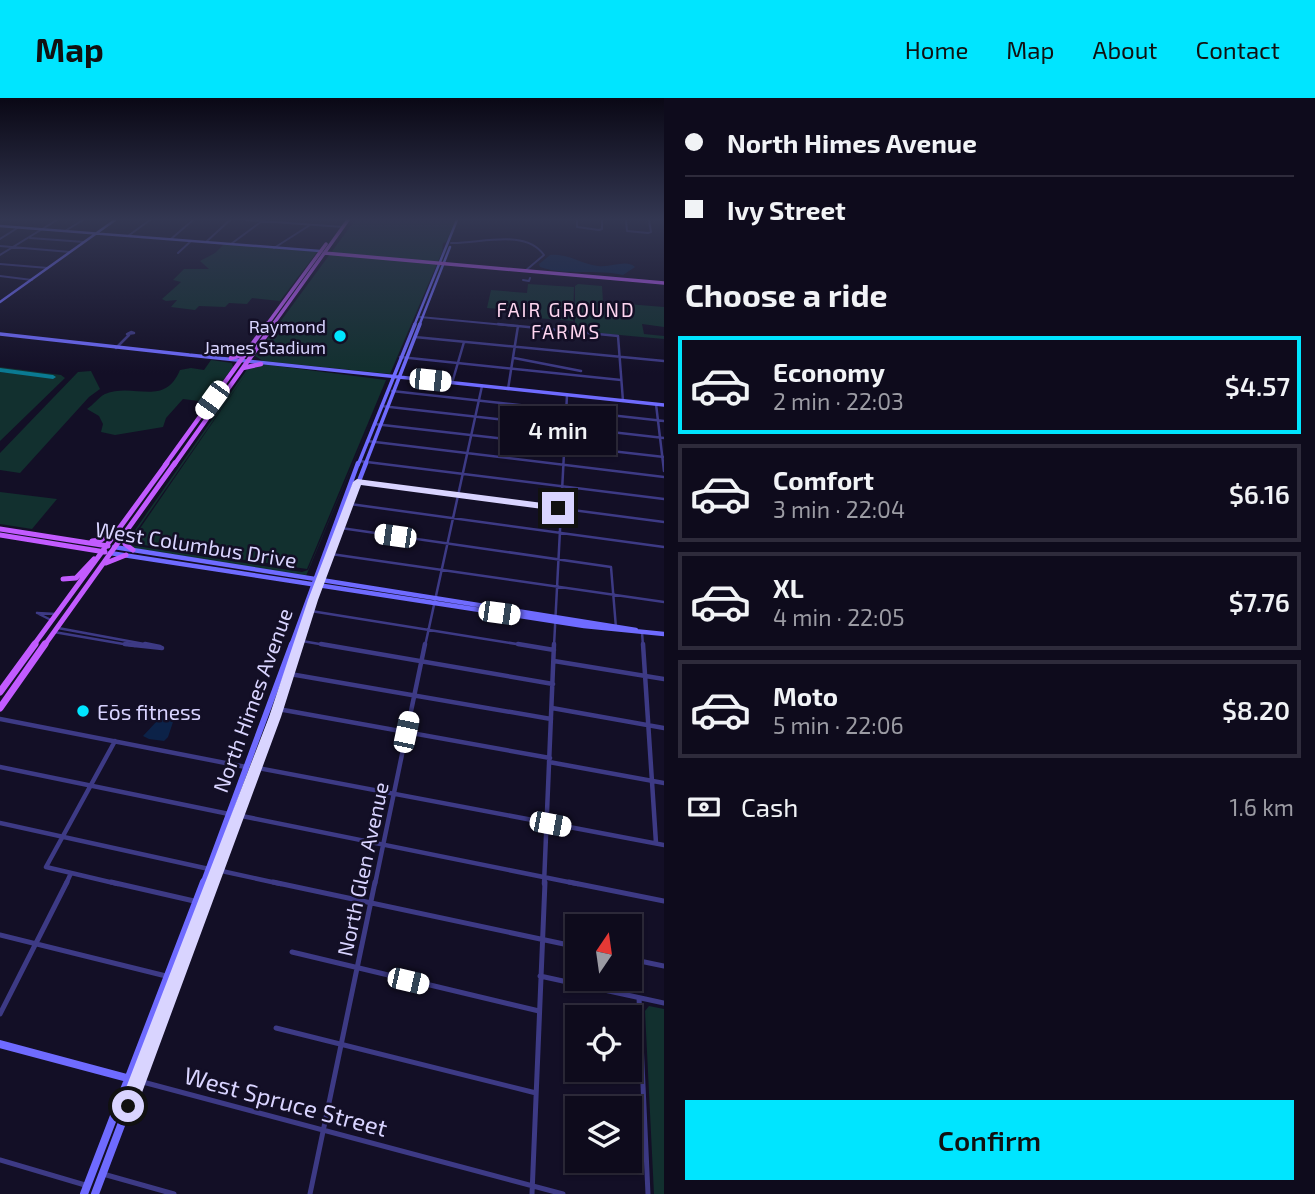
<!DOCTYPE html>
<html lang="en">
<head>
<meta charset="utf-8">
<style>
	:root { --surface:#0e0b1c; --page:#171425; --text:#f1f3f6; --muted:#9b9ba3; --line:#2e2b3b; --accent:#00e5ff }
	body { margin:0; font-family:"Exo 2",sans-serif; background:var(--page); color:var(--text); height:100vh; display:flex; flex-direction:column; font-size:26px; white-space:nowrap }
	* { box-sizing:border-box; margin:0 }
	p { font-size:23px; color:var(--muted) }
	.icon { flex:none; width:38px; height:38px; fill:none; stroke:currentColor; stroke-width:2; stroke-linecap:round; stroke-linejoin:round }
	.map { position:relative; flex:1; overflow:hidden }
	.sheet { display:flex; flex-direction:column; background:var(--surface); width:651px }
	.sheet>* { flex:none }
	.banner { display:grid; align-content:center; height:154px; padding:0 21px; background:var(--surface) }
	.needle { width:46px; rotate:13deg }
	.controls { position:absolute; left:565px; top:816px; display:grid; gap:14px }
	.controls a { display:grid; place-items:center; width:77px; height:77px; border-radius:0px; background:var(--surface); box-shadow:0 2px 5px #0004,0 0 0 2px var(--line); font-size:35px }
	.end { position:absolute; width:32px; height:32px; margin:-16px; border:9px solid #d9d4ff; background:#111; box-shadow:0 0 0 4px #111 }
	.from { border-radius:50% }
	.bubble { position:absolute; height:49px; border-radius:0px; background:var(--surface); box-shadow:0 2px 5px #0004,0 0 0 2px var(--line); font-size:23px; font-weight:600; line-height:49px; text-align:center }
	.car { position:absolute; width:21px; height:42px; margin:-21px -10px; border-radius:9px; box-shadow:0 0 5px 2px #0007; background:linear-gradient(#fff 24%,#345 0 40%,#fff 0 76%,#345 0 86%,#fff 0) }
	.banner b { display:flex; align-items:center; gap:24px; height:66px; font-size:26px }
	.banner b+b { border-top:2px solid var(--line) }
	.banner i { width:18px; height:18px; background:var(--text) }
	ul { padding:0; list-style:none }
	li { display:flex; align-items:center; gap:21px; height:98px; margin:0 14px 10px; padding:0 7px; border:4px solid var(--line); border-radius:0px }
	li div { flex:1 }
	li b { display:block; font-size:26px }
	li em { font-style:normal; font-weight:600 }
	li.on { border-color:var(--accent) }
	li>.icon { width:63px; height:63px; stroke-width:1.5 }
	h2 { padding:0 21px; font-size:32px; line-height:84px }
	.pay { display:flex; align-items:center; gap:18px; height:77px; padding:0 21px; font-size:26px }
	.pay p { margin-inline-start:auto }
	.button { display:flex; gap:14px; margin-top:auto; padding:14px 21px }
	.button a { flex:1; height:80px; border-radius:0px; background:var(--accent); color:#111; font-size:28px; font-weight:600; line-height:80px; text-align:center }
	header { display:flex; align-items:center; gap:42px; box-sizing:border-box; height:98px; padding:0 35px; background:var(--accent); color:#111 }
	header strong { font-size:33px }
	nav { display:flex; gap:38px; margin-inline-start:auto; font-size:24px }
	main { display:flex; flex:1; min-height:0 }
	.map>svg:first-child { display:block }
	.green { fill:#12302f }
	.water { fill:#0c2248 }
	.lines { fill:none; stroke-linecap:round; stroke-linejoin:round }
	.taxiway { fill:#0a7a92; fill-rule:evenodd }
	.street-far3 { stroke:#3d3a85; stroke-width:2 }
	.street-far2 { stroke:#3d3a85; stroke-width:2.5 }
	.street-far1 { stroke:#3d3a85; stroke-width:4.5 }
	.street { stroke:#3d3a85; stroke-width:5 }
	.secondary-far4 { stroke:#6f6bff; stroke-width:2.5 }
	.secondary-far3 { stroke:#6f6bff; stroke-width:3.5 }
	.secondary-far2 { stroke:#6f6bff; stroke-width:4.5 }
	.secondary-far1 { stroke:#6f6bff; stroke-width:6 }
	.secondary { stroke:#6f6bff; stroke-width:8 }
	.primary-far3 { stroke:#c25bff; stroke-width:3.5 }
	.primary-far2 { stroke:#c25bff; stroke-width:4.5 }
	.primary-far1 { stroke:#c25bff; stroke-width:5 }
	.primary { stroke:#c25bff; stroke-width:7 }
	.route { fill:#d9d4ff }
	.poi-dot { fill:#00e5ff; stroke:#130f26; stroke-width:2.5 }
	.labels { text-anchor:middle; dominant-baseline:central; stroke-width:5; stroke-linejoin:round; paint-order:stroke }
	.far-poi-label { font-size:18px; fill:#d9d4ff; stroke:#130f26; text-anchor:end }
	.far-neighbourhood-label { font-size:19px; letter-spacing:2px; fill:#ffd6f0; stroke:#130f26 }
	.street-label { font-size:21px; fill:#d9d4ff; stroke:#130f26 }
	.poi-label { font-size:21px; fill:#d9d4ff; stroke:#130f26; text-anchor:start }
	.near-street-label { font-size:24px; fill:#d9d4ff; stroke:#130f26 }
</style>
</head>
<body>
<header>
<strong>Map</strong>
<nav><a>Home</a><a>Map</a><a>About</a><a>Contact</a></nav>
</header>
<main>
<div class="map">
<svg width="664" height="1096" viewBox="0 0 664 1096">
	<rect width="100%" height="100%" fill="#130f26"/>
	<!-- green -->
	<path class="green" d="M355,122H456L446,144L443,145L442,154L390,276L263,263L255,258Z
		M224,146L317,154L280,203L252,200L247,206L229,205L225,209L199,208L195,212L171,209L177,202L166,203L162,201L181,184L173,182L184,171H209L200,163L215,155Z
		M528,186L574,189L573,223L537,220V214L487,210L491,192L527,195Z
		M578,186L602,188L603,204L664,209V229L642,226L644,236L664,238V241L575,233V188Z
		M211,262L232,265L233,269L207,304L183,301L166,320L163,329L115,337L101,334L103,326L99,318L87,311C93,307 99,299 105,296C134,284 164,310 180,272L191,270L204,272Z
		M261,266L386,282L307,471L130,445L250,270L128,445L130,447L302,474L308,472L388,282L306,478L133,450L126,445L248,270Z
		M0,269L61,277L65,280L0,343V274L54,279L0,271Z
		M91,273L100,291L89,299L20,375L0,372V355L78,274Z
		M0,394L57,401L32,431L0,426Z
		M649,908L664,911V1096H654L645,913Z"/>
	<!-- water -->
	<path class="water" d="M550,157C568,155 581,166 598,168C611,170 626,161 635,169L623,177C596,171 566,178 540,169L539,166Z
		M155,614L174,621L168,639L164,643L149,641L143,638L157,623Z"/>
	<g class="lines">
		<!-- taxiway -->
		<path class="taxiway" d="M0,270L53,277L56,279L53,281L0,274Z"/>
		<!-- street-far3 -->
		<path class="street-far3" d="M246,122L343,129
			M577,122V129L599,132L602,131V122
			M626,122L627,133L648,135L651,134L649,122
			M65,133L83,122
			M128,138L150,122
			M30,140L84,144
			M0,141L19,129
			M171,141L193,122
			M206,144L230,122
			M451,145C479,146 525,130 544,157L525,173
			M231,146L262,123
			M0,148L70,154
			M274,150L310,127
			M178,155L191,143
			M0,157L57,122
			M0,166L48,170
			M0,178L32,182
			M523,182L529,183L530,180
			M420,219L516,228"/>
		<!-- street-far2 -->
		<path class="street-far2" d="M498,226L618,238L623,303
			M131,234L134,235L127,236Z
			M415,239L664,263
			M116,250L129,237
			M400,259L621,282
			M514,260L581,273
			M452,285L464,244
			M508,291L518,228
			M392,293L664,323
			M656,306L664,373
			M381,308L664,340
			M374,326L664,359
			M367,343L664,379
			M359,363L664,401
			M351,383L664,424
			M350,406L664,449
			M334,429L611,469L616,530
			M324,455L664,504
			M311,513L529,548
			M37,515L56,516
			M37,515L51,522
			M58,530L155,548
			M54,534L135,548
			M642,534L643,548
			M302,543L331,548
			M425,548L482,288
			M554,548L567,297"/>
		<!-- street-far1 -->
		<path class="street-far1" d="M125,546L162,550
			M145,546L160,549
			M321,546L553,586
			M518,546L554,552
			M643,546L656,745
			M554,563L664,581
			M290,576L551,621
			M552,610L664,630
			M278,611L550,660
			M0,621L246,669
			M115,643L46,769L118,786
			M549,664L664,685
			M0,669L229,716
			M253,669L664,747
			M237,717L578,786
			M0,725L209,771
			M217,772L281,786
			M66,786L71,775
			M375,786L425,546
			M544,786L554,546"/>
		<!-- street -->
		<path class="street" d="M111,784L194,803
			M273,784L578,849
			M569,784L664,803
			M0,837L166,878
			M292,854L539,913
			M630,861L664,868
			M540,878L664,905
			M639,900L648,1096
			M0,916L67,784
			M276,930L536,995
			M139,983L563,1096
			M0,1062L85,1087
			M103,1076L174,1096
			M310,1096L375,784
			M532,1096L545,784"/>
		<!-- secondary-far4 -->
		<path class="secondary-far4" d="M0,128L320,153
			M0,204L115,122
			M414,228L457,122
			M419,228L450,149"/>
		<!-- secondary-far3 -->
		<path class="secondary-far3" d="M0,236L189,257
			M189,257L664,307
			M358,367L415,226
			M365,367L420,226"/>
		<!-- secondary-far2 -->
		<path class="secondary-far2" d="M114,449L636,532
			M110,455L584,528L664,536
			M291,548L358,365
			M299,548L321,481L366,365"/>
		<!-- secondary-far1 -->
		<path class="secondary-far1" d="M217,772L214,767L228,726
			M203,786L292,546
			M208,786L210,772
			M212,786L299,546"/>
		<!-- secondary -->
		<path class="secondary" d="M207,794L208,784
			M0,946L127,980
			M84,1096L204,784
			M95,1096L213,784"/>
		<!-- primary-far3 -->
		<path class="primary-far3" d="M324,155L664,185
			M266,228L326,146
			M272,228L348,122"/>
		<!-- primary-far2 -->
		<path class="primary-far2" d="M231,260L244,256
			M243,270L261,266
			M165,367L267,226
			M174,367L274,226"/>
		<!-- primary-far1 -->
		<path class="primary-far1" d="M0,431L108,448
			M123,436L125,446L133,452
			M0,437L105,454
			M92,443L101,442L116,430
			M106,465L126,457
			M63,481L76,480L94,461
			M33,548L167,365
			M44,548L175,365"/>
		<!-- primary -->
		<path class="primary" d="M0,594L35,546
			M0,610L45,546"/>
	</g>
	<!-- sky -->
	<linearGradient id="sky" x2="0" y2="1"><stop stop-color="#0a0815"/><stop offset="0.44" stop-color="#333752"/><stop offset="1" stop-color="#333752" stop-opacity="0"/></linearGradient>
	<rect width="664" height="275" fill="url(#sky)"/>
	<!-- route -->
	<path class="route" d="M357,381L558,407L563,410L558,413L361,387L318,502L281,619L137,1008L134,1014L128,1017L121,1014L119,1008L269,619L308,502L353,384Z"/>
	<!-- markers -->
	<g class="poi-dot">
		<circle cx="340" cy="238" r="7"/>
		<circle cx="83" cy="613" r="7"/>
	</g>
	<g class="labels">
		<!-- far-poi labels -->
		<g class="far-poi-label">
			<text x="326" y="228">Raymond<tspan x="326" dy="21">James Stadium</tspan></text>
		</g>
		<!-- far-neighbourhood labels -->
		<g class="far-neighbourhood-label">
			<text x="566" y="211">FAIR GROUND<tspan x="566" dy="22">FARMS</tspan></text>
		</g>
		<!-- street labels -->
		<g class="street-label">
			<text transform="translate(196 446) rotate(9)">West Columbus Drive</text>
			<text transform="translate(252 602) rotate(-70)">North Himes Avenue</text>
			<text transform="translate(362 771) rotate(-78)">North Glen Avenue</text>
		</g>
		<!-- poi labels -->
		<g class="poi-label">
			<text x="97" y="613">Eōs fitness</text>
		</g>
		<!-- near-street labels -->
		<g class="near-street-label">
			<text transform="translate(286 1003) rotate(15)">West Spruce Street</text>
		</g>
	</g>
</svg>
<div class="controls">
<a><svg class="needle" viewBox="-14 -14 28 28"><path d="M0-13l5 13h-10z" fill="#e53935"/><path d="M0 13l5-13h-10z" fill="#9b9ba3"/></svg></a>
<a><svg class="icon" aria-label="locate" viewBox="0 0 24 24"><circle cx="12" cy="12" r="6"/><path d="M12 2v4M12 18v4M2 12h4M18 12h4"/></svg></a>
<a><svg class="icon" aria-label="layers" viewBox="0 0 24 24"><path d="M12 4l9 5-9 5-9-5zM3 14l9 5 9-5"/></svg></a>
</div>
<i class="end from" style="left:128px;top:1008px"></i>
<i class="end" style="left:558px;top:410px"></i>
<div class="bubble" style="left:500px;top:308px;width:116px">4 min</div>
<i class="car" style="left:430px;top:282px;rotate:96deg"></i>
<i class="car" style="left:212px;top:302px;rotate:216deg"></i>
<i class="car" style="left:395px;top:438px;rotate:278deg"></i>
<i class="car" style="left:499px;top:515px;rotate:98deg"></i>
<i class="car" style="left:406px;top:634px;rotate:12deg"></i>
<i class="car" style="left:550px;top:726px;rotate:101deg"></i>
<i class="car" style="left:408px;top:883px;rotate:103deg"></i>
</div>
<section class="sheet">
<div class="banner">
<b><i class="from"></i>North Himes Avenue</b>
<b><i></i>Ivy Street</b>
</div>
<h2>Choose a ride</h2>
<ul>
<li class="on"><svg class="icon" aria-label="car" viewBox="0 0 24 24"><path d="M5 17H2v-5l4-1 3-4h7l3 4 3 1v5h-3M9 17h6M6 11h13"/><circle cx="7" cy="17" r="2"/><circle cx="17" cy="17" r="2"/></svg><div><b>Economy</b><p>2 min · 22:03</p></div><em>$4.57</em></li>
<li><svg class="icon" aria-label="car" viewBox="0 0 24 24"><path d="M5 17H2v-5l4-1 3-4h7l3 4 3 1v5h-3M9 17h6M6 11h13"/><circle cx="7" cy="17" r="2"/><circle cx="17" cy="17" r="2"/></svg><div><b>Comfort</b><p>3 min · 22:04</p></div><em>$6.16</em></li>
<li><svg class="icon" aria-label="car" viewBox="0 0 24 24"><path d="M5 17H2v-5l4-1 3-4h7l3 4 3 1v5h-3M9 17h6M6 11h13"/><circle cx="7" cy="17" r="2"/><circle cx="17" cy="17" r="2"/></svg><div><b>XL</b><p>4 min · 22:05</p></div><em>$7.76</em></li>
<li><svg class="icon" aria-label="car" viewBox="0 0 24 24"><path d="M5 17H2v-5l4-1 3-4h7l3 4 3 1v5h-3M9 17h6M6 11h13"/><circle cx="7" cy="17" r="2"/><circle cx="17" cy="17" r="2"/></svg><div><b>Moto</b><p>5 min · 22:06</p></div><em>$8.20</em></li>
</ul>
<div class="pay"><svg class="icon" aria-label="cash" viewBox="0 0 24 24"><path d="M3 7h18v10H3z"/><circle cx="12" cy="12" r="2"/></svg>Cash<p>1.6 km</p></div>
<div class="button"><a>Confirm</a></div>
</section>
</main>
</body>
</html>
